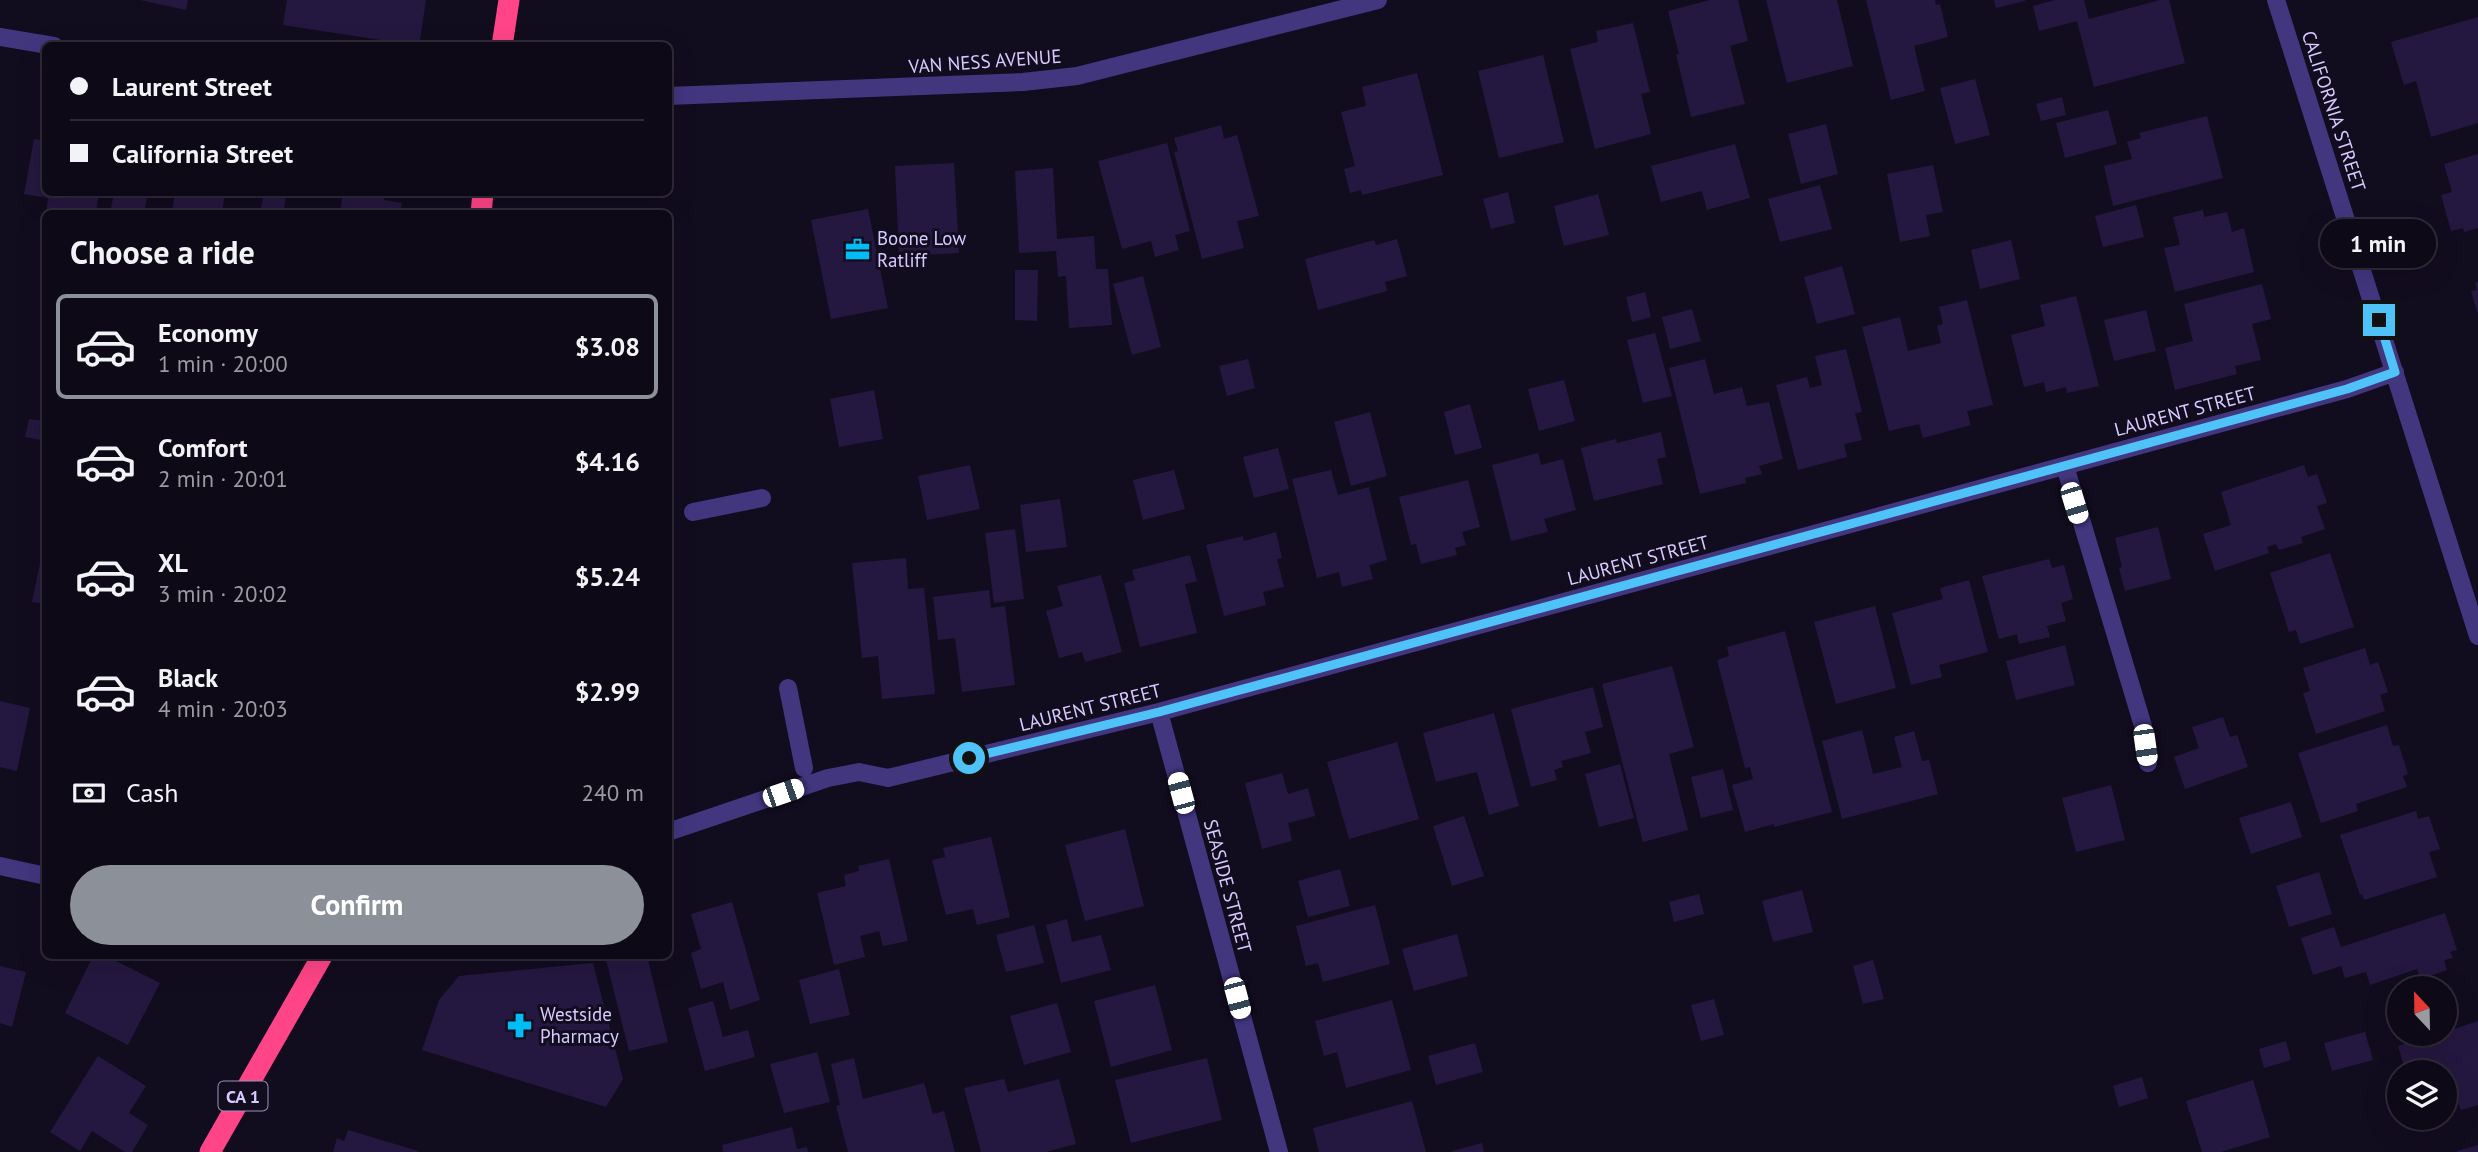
<!DOCTYPE html>
<html lang="en">
<head>
<meta charset="utf-8">
<style>
	:root { --surface:#0e0917; --page:#1c1724; --text:#f1f3f6; --muted:#9b9aa1; --line:#2e2a36; --accent:#8c9099 }
	body { margin:0; font-family:"PT Sans",sans-serif; background:var(--page); color:var(--text); height:100vh; display:flex; flex-direction:column; font-size:26px; white-space:nowrap }
	* { box-sizing:border-box; margin:0 }
	p { font-size:23px; color:var(--muted) }
	.icon { flex:none; width:38px; height:38px; fill:none; stroke:currentColor; stroke-width:2; stroke-linecap:round; stroke-linejoin:round }
	.map { position:relative; flex:1; overflow:hidden }
	.sheet { position:absolute; left:42px; top:210px; width:630px; height:749px; display:flex; flex-direction:column; background:var(--surface); border-radius:10px; box-shadow:0 7px 28px #0002,0 0 0 2px var(--line) }
	.sheet>* { flex:none }
	.banner { position:absolute; left:42px; top:42px; width:630px; height:154px; border-radius:10px; box-shadow:0 7px 28px #0002,0 0 0 2px var(--line); display:grid; align-content:center; height:154px; padding:0 28px; background:var(--surface) }
	.needle { width:46px; rotate:338deg }
	.controls { position:absolute; left:2387px; top:976px; display:grid; gap:14px }
	.controls a { display:grid; place-items:center; width:70px; height:70px; border-radius:50%; background:var(--surface); box-shadow:0 7px 28px #0002,0 0 0 2px var(--line); font-size:35px }
	.end { position:absolute; width:32px; height:32px; margin:-16px; border:9px solid #4fc3f7; background:#111; box-shadow:0 0 0 4px #111 }
	.from { border-radius:50% }
	.bubble { position:absolute; height:49px; border-radius:24px; background:var(--surface); box-shadow:0 7px 28px #0002,0 0 0 2px var(--line); font-size:23px; font-weight:700; line-height:49px; text-align:center }
	.car { position:absolute; width:21px; height:42px; margin:-21px -10px; border-radius:9px; box-shadow:0 0 5px 2px #0007; background:linear-gradient(#fff 24%,#345 0 40%,#fff 0 76%,#345 0 86%,#fff 0) }
	.banner b { display:flex; align-items:center; gap:24px; height:66px; font-size:26px }
	.banner b+b { border-top:2px solid var(--line) }
	.banner i { width:18px; height:18px; background:var(--text) }
	ul { padding:0; list-style:none }
	li { display:flex; align-items:center; gap:21px; height:105px; margin:0 14px 10px; padding:0 14px; border:4px solid transparent; border-radius:10px }
	li div { flex:1 }
	li b { display:block; font-size:26px }
	li em { font-style:normal; font-weight:700 }
	li.active { border-color:var(--accent) }
	li>.icon { width:63px; height:63px; stroke-width:1.5 }
	h2 { padding:0 28px; font-size:32px; line-height:84px }
	.pay { display:flex; align-items:center; gap:18px; height:77px; padding:0 28px; font-size:26px }
	.pay p { margin-inline-start:auto }
	.button { display:flex; gap:14px; margin-top:auto; padding:14px 28px }
	.button a { flex:1; height:80px; border-radius:42px; background:var(--accent); color:#fff; font-size:28px; font-weight:700; line-height:80px; text-align:center }
	.map>svg:first-child { display:block }
	.building { fill:#251840 }
	.lines { fill:none; stroke-linecap:round; stroke-linejoin:round }
	.minor { stroke:#42367f; stroke-width:18 }
	.highway { stroke:#ff4587; stroke-width:21 }
	.route { stroke:#4fc3f7; stroke-width:9 }
	.labels { text-anchor:middle; dominant-baseline:central; stroke-width:6; stroke-linejoin:round; paint-order:stroke }
	.shield { fill:#120c1f; stroke:#9c91bc; stroke-width:2 }
	.shield-label { font-size:18px; font-weight:bold; fill:#d7caff }
	.street-label { font-size:19px; fill:#d7caff; stroke:#120c1f }
	.poi-label { font-size:19px; fill:#d7caff; stroke:#120c1f; text-anchor:start }
</style>
</head>
<body>
<div class="map">
<svg width="2478" height="1152" viewBox="0 0 2478 1152">
	<rect width="100%" height="100%" fill="#120c1f"/>
	<!-- building -->
	<path class="building" d="M140,0H188L186,10Z
		M287,0H426L419,46L283,25Z
		M1710,0H1738L1748,41L1730,46L1745,104L1691,117L1676,54H1679L1668,11Z
		M1766,0H1837L1853,66L1787,83Z
		M1866,0H1935L1936,5L1940,4L1948,37L1914,46L1925,91L1891,100Z
		M1994,0H2025V1L1996,8Z
		M2055,0H2084L2089,19L2160,0H2169L2185,63L2094,87L2077,21L2039,31L2033,6Z
		M2478,17V123L2431,137L2416,81L2404,85L2391,42Z
		M1633,23L1650,92L1641,94L1651,134L1595,149L1570,49L1598,42L1596,31Z
		M1543,55L1564,142L1499,158L1478,71Z
		M1417,73L1443,175L1362,195L1361,190L1350,193L1344,169L1355,166L1341,112L1366,106L1362,87Z
		M1975,79L1990,135L1955,144L1940,88Z
		M2062,97L2066,115L2041,121L2036,104Z
		M2108,110L2117,144L2065,158L2056,123Z
		M2207,116L2223,178L2113,206L2104,166L2132,159L2127,142L2141,138L2139,133Z
		M1826,124L1838,174L1801,184L1788,134Z
		M1221,125L1224,139L1237,135L1259,216L1237,221L1244,248L1202,259L1174,152L1178,151L1174,138Z
		M34,139L46,141V192H99L96,214H46L48,198L24,194Z
		M1167,143L1190,231L1175,235L1179,250L1155,257L1151,241L1122,249L1098,161Z
		M1735,144L1750,198L1707,210L1702,191L1661,202L1651,166Z
		M2478,154V228L2464,232L2463,228L2451,231L2441,195L2452,192L2444,164Z
		M954,163L959,253L899,256L895,166Z
		M1933,165L1943,212L1926,215L1930,236L1900,242L1887,174Z
		M1053,168L1057,239L1094,236L1096,269H1108L1112,325L1069,328L1066,276L1058,277L1056,251L1019,253L1015,171Z
		M1820,185L1832,229L1780,242L1768,199Z
		M114,192H148L144,214H110Z
		M175,192H225L222,214H172Z
		M363,192L385,196L384,200L402,203L400,214H340L343,193L363,196Z
		M1508,192L1515,223L1491,229L1483,199Z
		M264,193L286,196L283,214H260Z
		M1598,194L1609,235L1564,246L1554,206Z
		M2136,205L2144,237L2103,247L2095,216Z
		M868,209L888,308L831,319L811,220Z
		M2203,210L2204,217L2227,212L2232,232L2244,228L2254,272L2175,292L2164,248L2180,245L2173,217Z
		M44,222H46V242L41,241Z
		M1397,239L1407,276L1385,282L1387,291L1318,310L1305,259L1374,240L1376,245Z
		M2011,240L2020,279L1980,289L1971,250Z
		M1842,266L1855,314L1817,324L1804,277Z
		M1015,270H1038L1037,321L1015,320Z
		M1143,276L1161,347L1132,355L1113,284Z
		M2478,282V312H2477L2471,291L2477,290L2475,283Z
		M2262,284L2271,319L2252,324L2261,360L2235,366L2237,374L2175,390L2165,348L2193,341L2184,304Z
		M1645,292L1651,317L1632,322L1626,297Z
		M2076,296L2099,386L2067,393L2066,387L2046,392L2044,382L2024,387L2011,335L2045,326L2040,305Z
		M1967,300L1993,405L1967,411L1971,425L1923,438L1919,424L1889,431L1862,327L1900,317L1908,351L1941,343L1937,326L1943,324L1939,307Z
		M1692,309L1701,341L1670,349L1662,317Z
		M2146,310L2156,351L2114,361L2104,320Z
		M1655,333L1672,396L1643,403L1627,340Z
		M1846,349L1862,412L1855,413L1862,440L1844,444L1847,457L1798,470L1776,385L1807,377L1810,388L1822,385L1815,356Z
		M1248,359L1255,388L1227,396L1219,366Z
		M1705,359L1714,394L1742,387L1747,406L1769,402L1783,459L1759,466L1762,474L1745,478L1746,483L1700,494L1669,368Z
		M1564,380L1575,421L1539,431L1528,389Z
		M874,390L883,439L839,447L830,399Z
		M1470,404L1482,448L1455,455L1444,412Z
		M1370,412L1387,476L1351,486L1334,422Z
		M29,419L45,421L41,440L25,437Z
		M1661,432L1666,457L1657,459L1663,484L1594,501L1581,448L1616,439L1617,443Z
		M1278,448L1289,489L1254,498L1243,457Z
		M1538,453L1541,465L1563,459L1576,510L1544,519L1548,532L1511,541L1492,465Z
		M970,465L980,509L927,520L918,476Z
		M2304,465L2308,477L2317,474L2327,503L2317,506L2325,529L2301,537L2303,543L2279,550L2276,544L2267,547L2269,553L2215,571L2203,534L2231,525L2221,492Z
		M1174,470L1185,509L1143,520L1133,480Z
		M1331,470L1338,495L1369,487L1387,560L1369,565L1373,579L1342,587L1339,572L1317,578L1292,479Z
		M1468,480L1480,527L1462,532L1466,545L1455,548L1457,555L1421,564L1416,544L1411,545L1399,497Z
		M1060,499L1067,547L1026,552L1020,505Z
		M2158,527L2171,579L2125,591L2119,568L2122,567L2115,538Z
		M1015,529L1024,599L994,603L985,533Z
		M1276,532L1282,558L1277,559L1284,587L1263,592L1266,605L1224,616L1206,545L1243,536L1244,541Z
		M2330,553L2354,627L2300,644L2296,630L2289,632L2270,573Z
		M1190,555L1197,581L1185,584L1197,633L1140,647L1124,583L1135,580L1132,570Z
		M41,558L46,559V604L32,602Z
		M906,558L908,589L924,588L935,694L882,699L878,656L862,658L852,563Z
		M2049,559L2052,568L2064,565L2073,599L2061,603L2066,621L2047,626L2050,637L2019,644L2017,634L1999,639L1982,576Z
		M1101,575L1122,652L1085,662L1082,652L1059,658L1046,611L1063,606L1057,586Z
		M1969,580L1988,652L1939,665L1942,677L1911,685L1892,613L1943,599L1940,588Z
		M989,590L991,608L1005,606L1015,685L962,692L955,638L938,640L933,597Z
		M1875,606L1896,688L1836,704L1814,622Z
		M1785,631L1832,812L1774,827V824L1745,832L1732,785L1753,779L1750,767L1745,768L1717,660L1729,656L1727,647Z
		M2065,645L2075,685L2016,700L2006,661Z
		M2365,648L2370,665L2378,662L2388,692L2380,695L2385,711L2316,734L2303,693L2310,691L2303,668Z
		M1672,666L1694,747L1669,754L1688,830L1643,842L1602,684Z
		M1593,687L1603,727L1585,732L1591,753L1561,761L1563,767L1554,770L1557,780L1531,787L1511,709Z
		M0,701L30,708L17,771L0,767Z
		M1494,713L1519,806L1489,815L1477,772L1436,782L1423,733Z
		M2223,717L2230,737L2237,735L2248,767L2185,789L2174,757L2199,748L2192,727Z
		M2387,725L2393,746L2399,745L2408,774L2403,776L2407,787L2356,804L2358,811L2321,823L2298,753Z
		M1862,730L1873,774L1902,767L1894,737L1914,731L1922,761L1929,760L1938,794L1842,819L1822,741Z
		M1397,742L1419,819L1349,839L1327,762Z
		M1620,764L1634,818L1599,827L1585,774Z
		M1723,769L1733,810L1701,818L1691,777Z
		M1282,773L1288,794L1308,788L1315,816L1288,823L1292,841L1262,849L1245,783Z
		M44,784H46V803L41,802Z
		M2111,785L2125,840L2076,852L2062,798Z
		M2291,802L2302,837L2251,854L2239,818Z
		M2416,811L2418,819L2429,816L2440,849L2429,852L2437,877L2364,900L2362,894L2360,895L2340,835Z
		M1464,816L1484,876L1452,886L1433,826Z
		M1125,829L1144,906L1085,921L1065,845Z
		M991,837L1010,917L977,925L973,909L946,915L932,860L945,857L943,848Z
		M889,859L908,941L883,946L879,931L860,936L865,957L834,965L817,893L846,886L844,875L859,871L858,866Z
		M1340,869L1350,906L1308,917L1298,881Z
		M2319,872L2332,914L2289,927L2276,886Z
		M1802,890L1813,932L1773,942L1762,901Z
		M1699,894L1704,914L1674,922L1669,902Z
		M732,902L760,1000L730,1010L723,982L701,989L691,953L701,949L691,914Z
		M1375,905L1390,964L1323,982L1318,963L1306,966L1296,926Z
		M2445,913L2457,950L2450,952L2453,958L2444,960L2447,970L2420,979L2417,969L2370,985L2366,972L2345,978L2341,966L2313,975L2301,938L2334,927L2341,947Z
		M1067,919L1072,942L1101,935L1111,970L1061,983L1046,925Z
		M1034,925L1044,963L1006,972L996,935Z
		M1457,934L1468,976L1414,991L1402,949Z
		M93,956H106L160,983L128,1045L65,1013Z
		M605,956H647L668,1042L629,1051Z
		M1873,960L1884,999L1863,1004L1853,966Z
		M593,963L623,1079L606,1107L422,1050L439,1000L459,976Z
		M0,966L26,972L12,1027L0,1023Z
		M839,969L850,1015L810,1024L799,980Z
		M1155,985L1172,1050L1111,1067L1094,1001Z
		M1714,999L1724,1035L1701,1041L1691,1005Z
		M1392,1000L1411,1070L1346,1088L1337,1052L1324,1056L1315,1021Z
		M713,1001L723,1037L748,1030L755,1057L705,1071L688,1008Z
		M1057,1003L1071,1052L1024,1065L1010,1016Z
		M2478,1021V1105L2461,1110L2458,1103L2445,1107V1073H2406L2398,1046L2437,1034H2445V1032Z
		M2365,1032L2373,1060L2332,1071L2324,1043Z
		M2286,1041L2291,1060L2264,1068L2259,1049Z
		M1475,1043L1483,1072L1436,1085L1428,1056Z
		M817,1052L830,1102L784,1113L770,1064Z
		M98,1056L146,1086L129,1113L148,1125L132,1152H125L92,1131L80,1151L50,1132Z
		M854,1058L863,1099L924,1083L933,1114L944,1111L955,1152H848L836,1106L840,1105L831,1064Z
		M1207,1058L1222,1120L1131,1143L1115,1080Z
		M2142,1077L2148,1098L2119,1107L2113,1086Z
		M1004,1079L1008,1092L1059,1079L1076,1144L1046,1152H981L964,1088Z
		M2253,1080L2270,1137L2221,1152H2202L2186,1101Z
		M1412,1101L1426,1152H1319L1313,1128Z
		M792,1127L797,1149L807,1147L808,1152H723L722,1145Z
		M348,1130L418,1151V1152H333L337,1138L344,1141Z
		M1482,1143L1484,1152H1452V1151Z
		M2478,1145V1152H2457V1151Z"/>
	<g class="lines">
		<!-- minor -->
		<path class="minor" d="M2276,0L2478,636
			M0,37L54,46
			M668,96L1023,82L1077,76L1378,0
			M2065,466L2143,726L2148,763
			M693,512L762,498
			M788,688L804,768
			M1159,712L1279,1152
			M668,832L828,778L859,772L888,778L1159,712L2347,389L2395,372
			M0,866L46,876"/>
		<!-- highway -->
		<path class="highway" d="M502,46L509,0
			M481,214L483,192
			M210,1152L322,956"/>
	</g>
	<g class="lines">
		<!-- route -->
		<path class="route" d="M969,758L1159,712L2347,389L2395,372L2379,320"/>
	</g>
	<!-- icons -->
	<defs>
		<symbol id="office-bare" viewBox="-9 -9 18 18"><path d="M-6-3h4V-5.5h4V-3h4V5H-6ZM-1-4.5V-3h2v-1.5ZM-6 0V1H6V0Z" fill="#00bef5" stroke="#120c1f" stroke-width="2.5" paint-order="stroke"/></symbol>
		<symbol id="pharmacy-bare" viewBox="-9 -9 18 18"><path d="M-2-6h4v4h4v4h-4v4h-4v-4h-4v-4h4Z" fill="#00bef5" stroke="#120c1f" stroke-width="2.5" paint-order="stroke"/></symbol>
	</defs>
	<g fill-rule="evenodd">
		<use href="#office-bare" x="840" y="232" width="35" height="35"/>
		<use href="#pharmacy-bare" x="502" y="1008" width="35" height="35"/>
	</g>
	<g class="labels">
		<!-- shield labels -->
		<rect class="shield" x="218.5" y="1081.5" width="49" height="29" rx="5"/>
		<g class="shield-label">
			<text x="243" y="1096">CA 1</text>
		</g>
		<!-- street labels -->
		<g class="street-label">
			<text transform="translate(985 61) rotate(-4)">VAN NESS AVENUE</text>
			<text transform="translate(2334 111) rotate(72)">CALIFORNIA STREET</text>
			<text transform="translate(2185 411) rotate(-15)">LAURENT STREET</text>
			<text transform="translate(1638 560) rotate(-15)">LAURENT STREET</text>
			<text transform="translate(1090 707) rotate(-14)">LAURENT STREET</text>
			<text transform="translate(1228 886) rotate(75)">SEASIDE STREET</text>
		</g>
		<!-- poi labels -->
		<g class="poi-label">
			<text x="877" y="238">Boone Low<tspan x="877" dy="22">Ratliff</tspan></text>
			<text x="540" y="1014">Westside<tspan x="540" dy="22">Pharmacy</tspan></text>
		</g>
	</g>
</svg>
<div class="controls">
<a><svg class="needle" viewBox="-14 -14 28 28"><path d="M0-13l5 13h-10z" fill="#e53935"/><path d="M0 13l5-13h-10z" fill="#9b9aa1"/></svg></a>
<a><svg class="icon" aria-label="layers" viewBox="0 0 24 24"><path d="M12 4l9 5-9 5-9-5zM3 14l9 5 9-5"/></svg></a>
</div>
<i class="end from" style="left:969px;top:758px"></i>
<i class="end" style="left:2379px;top:320px"></i>
<div class="bubble" style="left:2320px;top:219px;width:116px">1 min</div>
<i class="car" style="left:2074px;top:503px;rotate:163deg"></i>
<i class="car" style="left:2145px;top:745px;rotate:172deg"></i>
<i class="car" style="left:783px;top:793px;rotate:71deg"></i>
<i class="car" style="left:1181px;top:793px;rotate:345deg"></i>
<i class="car" style="left:1237px;top:998px;rotate:165deg"></i>
<div class="banner">
<b><i class="from"></i>Laurent Street</b>
<b><i></i>California Street</b>
</div>
<section class="sheet">
<h2>Choose a ride</h2>
<ul>
<li class="active"><svg class="icon" aria-label="car" viewBox="0 0 24 24"><path d="M5 17H2v-5l4-1 3-4h7l3 4 3 1v5h-3M9 17h6M6 11h13"/><circle cx="7" cy="17" r="2"/><circle cx="17" cy="17" r="2"/></svg><div><b>Economy</b><p>1 min · 20:00</p></div><em>$3.08</em></li>
<li><svg class="icon" aria-label="car" viewBox="0 0 24 24"><path d="M5 17H2v-5l4-1 3-4h7l3 4 3 1v5h-3M9 17h6M6 11h13"/><circle cx="7" cy="17" r="2"/><circle cx="17" cy="17" r="2"/></svg><div><b>Comfort</b><p>2 min · 20:01</p></div><em>$4.16</em></li>
<li><svg class="icon" aria-label="car" viewBox="0 0 24 24"><path d="M5 17H2v-5l4-1 3-4h7l3 4 3 1v5h-3M9 17h6M6 11h13"/><circle cx="7" cy="17" r="2"/><circle cx="17" cy="17" r="2"/></svg><div><b>XL</b><p>3 min · 20:02</p></div><em>$5.24</em></li>
<li><svg class="icon" aria-label="car" viewBox="0 0 24 24"><path d="M5 17H2v-5l4-1 3-4h7l3 4 3 1v5h-3M9 17h6M6 11h13"/><circle cx="7" cy="17" r="2"/><circle cx="17" cy="17" r="2"/></svg><div><b>Black</b><p>4 min · 20:03</p></div><em>$2.99</em></li>
</ul>
<div class="pay"><svg class="icon" aria-label="cash" viewBox="0 0 24 24"><path d="M3 7h18v10H3z"/><circle cx="12" cy="12" r="2"/></svg>Cash<p>240 m</p></div>
<div class="button"><a>Confirm</a></div>
</section>
</div>
</body>
</html>
